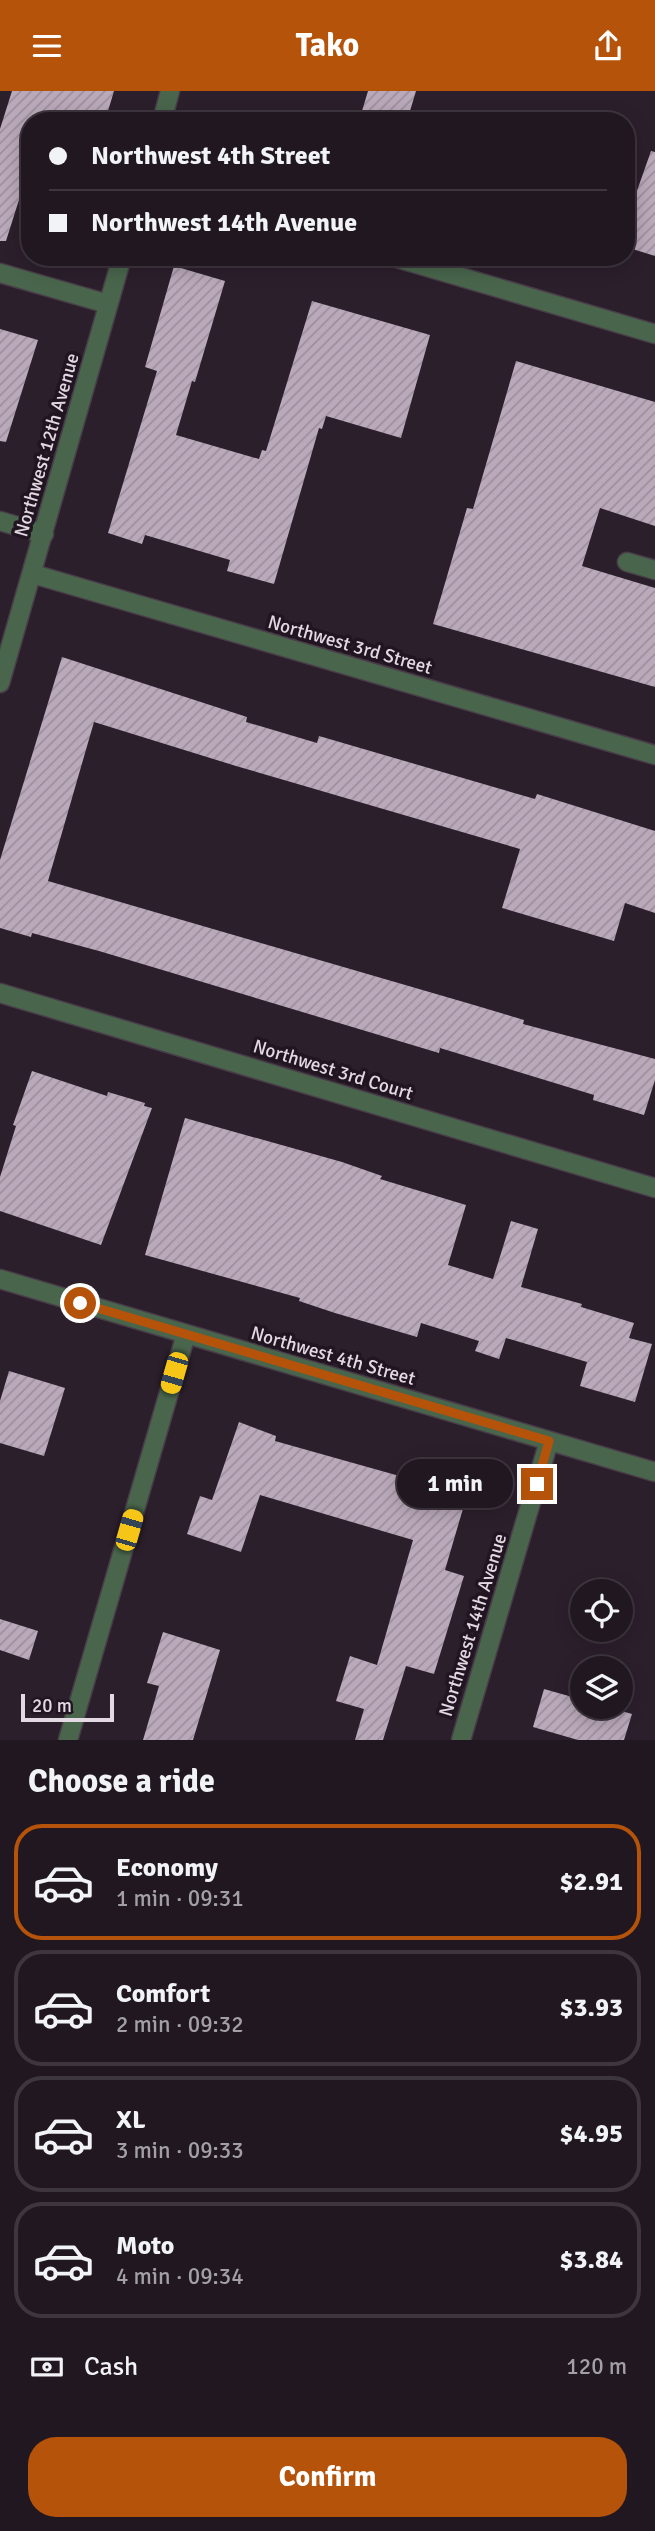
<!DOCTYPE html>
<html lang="en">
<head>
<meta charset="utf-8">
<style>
	:root { --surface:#211721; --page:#29202a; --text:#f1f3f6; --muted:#a29fa5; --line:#3e363f; --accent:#b45309 }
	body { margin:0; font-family:Signika,sans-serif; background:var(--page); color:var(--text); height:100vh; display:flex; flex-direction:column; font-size:26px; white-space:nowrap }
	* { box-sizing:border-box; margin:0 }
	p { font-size:23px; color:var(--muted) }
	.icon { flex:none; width:38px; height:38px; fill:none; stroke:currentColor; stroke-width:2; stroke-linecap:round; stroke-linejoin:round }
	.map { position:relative; height:1649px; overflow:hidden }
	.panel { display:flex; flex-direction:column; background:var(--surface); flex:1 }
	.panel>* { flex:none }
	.hud { position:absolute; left:21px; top:21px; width:614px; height:154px; border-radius:28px; box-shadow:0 4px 18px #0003,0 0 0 2px var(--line); display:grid; align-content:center; height:154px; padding:0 28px; background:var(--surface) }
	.fabs { position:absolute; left:570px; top:1488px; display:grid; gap:14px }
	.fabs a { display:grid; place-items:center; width:63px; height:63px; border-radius:50%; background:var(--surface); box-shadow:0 4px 18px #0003,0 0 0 2px var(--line); font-size:35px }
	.scale { position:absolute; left:21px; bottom:18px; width:93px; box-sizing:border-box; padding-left:7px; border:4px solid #e2d9e2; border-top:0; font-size:19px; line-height:24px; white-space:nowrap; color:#e2d9e2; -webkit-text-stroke:5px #221522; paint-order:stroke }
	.end { position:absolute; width:32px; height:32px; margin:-16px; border:9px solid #b45309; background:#fff; box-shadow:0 0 0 4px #fff }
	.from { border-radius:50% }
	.bubble { position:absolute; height:49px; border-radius:24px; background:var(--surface); box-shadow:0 4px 18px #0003,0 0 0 2px var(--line); font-size:23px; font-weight:800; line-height:49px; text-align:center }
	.car { position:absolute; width:21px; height:42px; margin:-21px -10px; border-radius:9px; box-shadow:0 0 5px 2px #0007; background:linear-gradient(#f5c518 24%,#345 0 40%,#f5c518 0 76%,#345 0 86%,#f5c518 0) }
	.hud b { display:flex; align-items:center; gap:24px; height:66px; font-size:26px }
	.hud b+b { border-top:2px solid var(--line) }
	.hud i { width:18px; height:18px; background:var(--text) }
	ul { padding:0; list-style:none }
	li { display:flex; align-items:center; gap:21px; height:116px; margin:0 14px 10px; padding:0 14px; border:4px solid var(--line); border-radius:28px }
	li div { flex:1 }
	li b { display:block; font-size:26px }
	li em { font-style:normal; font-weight:800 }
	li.on { border-color:var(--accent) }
	li>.icon { width:63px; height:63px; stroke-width:1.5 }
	h2 { padding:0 28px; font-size:32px; line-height:84px }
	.pay { display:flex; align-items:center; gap:18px; height:77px; padding:0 28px; font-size:26px }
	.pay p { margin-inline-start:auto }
	.action { display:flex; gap:14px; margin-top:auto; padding:14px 28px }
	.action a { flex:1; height:80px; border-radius:28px; background:var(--accent); color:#fff; font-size:28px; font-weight:800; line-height:80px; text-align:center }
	header { display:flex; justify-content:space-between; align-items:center; height:91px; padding:0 28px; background:var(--accent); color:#fff; font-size:32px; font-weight:800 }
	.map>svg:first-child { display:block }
	.building { fill:url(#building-hatch) }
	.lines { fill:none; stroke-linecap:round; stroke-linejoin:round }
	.minor-casing { stroke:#493d49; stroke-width:21 }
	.minor { stroke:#49664c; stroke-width:18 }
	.route { stroke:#b45309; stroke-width:9 }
	.labels { text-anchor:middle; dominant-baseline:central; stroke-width:7; stroke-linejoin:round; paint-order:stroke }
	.street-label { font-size:19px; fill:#e2d9e2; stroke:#221522 }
</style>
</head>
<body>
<header><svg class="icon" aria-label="menu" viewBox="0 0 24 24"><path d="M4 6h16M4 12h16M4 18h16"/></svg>Tako<svg class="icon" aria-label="share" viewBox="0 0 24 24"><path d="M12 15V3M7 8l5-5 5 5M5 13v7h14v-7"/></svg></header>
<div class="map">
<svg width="655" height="1649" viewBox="0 0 655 1649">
	<defs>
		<pattern id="building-hatch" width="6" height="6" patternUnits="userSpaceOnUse" patternTransform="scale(1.75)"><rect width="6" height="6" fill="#baa9ba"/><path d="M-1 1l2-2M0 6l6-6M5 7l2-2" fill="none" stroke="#9c8f9c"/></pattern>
	</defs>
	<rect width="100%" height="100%" fill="#2c1f2c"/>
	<!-- building -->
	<path class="building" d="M12,0H114L105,30H30V74L6,150H0V38Z
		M368,0H416L407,30H359Z
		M651,60L655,61V165L626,156V131Z
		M174,175L225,190L195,291L192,290L176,344L259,368L262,359L266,360L312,210L430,244L401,347L326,325L322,338L319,337L274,493L227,480L230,469L145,444L142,453L108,442L157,280L145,276Z
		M0,238L38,249L6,351L0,350Z
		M516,270L655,311V435L600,417L582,475L655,497V596L433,533L467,417L473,418Z
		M62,566L247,626L246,631L317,652L319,645L535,708L537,703L655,740V822L625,812L614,850L502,817L520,758L236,675L94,631L48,790L474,914L524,929L523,933L655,968V989L644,1024L593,1009L594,1004L440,957L439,962L99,860L32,842L31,846L0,837V769Z
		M32,980L107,1005L108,1001L145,1012L144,1015L152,1017L101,1154L0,1120V1086L16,1035L13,1034Z
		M185,1027L342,1071L382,1085L380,1088L466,1114L448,1174L493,1188L511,1130L538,1138L521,1196L582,1213L581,1216L634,1232L629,1247L652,1253L635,1311L580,1295L587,1271L506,1247L499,1268L475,1260L479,1250L421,1232L417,1246L335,1222L299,1210L300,1207L145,1164Z
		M9,1280L65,1297L44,1365L0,1352V1310Z
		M239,1331L276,1345L275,1350L467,1404L445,1479L464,1485L434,1583L406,1575L383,1649H355L364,1618L336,1610L350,1565L377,1574L413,1449L260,1404L241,1461L187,1443L200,1405L212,1409Z
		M0,1528L38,1540L29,1569L0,1559Z
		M163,1541L220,1559L193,1649H143L159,1595L147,1592Z
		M544,1598L583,1609V1615H604L632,1623L624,1649H578L533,1636Z"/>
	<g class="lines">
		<defs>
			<path id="minor" d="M162,30L170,0
				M393,166L655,243
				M0,182L108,213
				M0,430L44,443
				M627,471L655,479
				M33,483L655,664
				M0,592L122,166
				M0,902L655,1097
				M0,1188L655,1381
				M68,1649L186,1243
				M461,1649L549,1350"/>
		</defs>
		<!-- minor casing -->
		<use href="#minor" class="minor-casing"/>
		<!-- minor -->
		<use href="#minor" class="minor"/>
	</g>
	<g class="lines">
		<!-- route -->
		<path class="route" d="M80,1212L549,1350L537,1393"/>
	</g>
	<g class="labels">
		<!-- street labels -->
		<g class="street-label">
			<text transform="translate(47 354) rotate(-74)">Northwest 12th Avenue</text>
			<text transform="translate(350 554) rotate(16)">Northwest 3rd Street</text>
			<text transform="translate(333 979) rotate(17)">Northwest 3rd Court</text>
			<text transform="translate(333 1265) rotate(16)">Northwest 4th Street</text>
			<text transform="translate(473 1534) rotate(-73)">Northwest 14th Avenue</text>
		</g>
	</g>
</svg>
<div class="fabs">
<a><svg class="icon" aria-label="locate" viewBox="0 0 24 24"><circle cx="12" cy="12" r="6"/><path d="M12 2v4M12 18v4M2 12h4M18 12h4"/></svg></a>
<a><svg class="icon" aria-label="layers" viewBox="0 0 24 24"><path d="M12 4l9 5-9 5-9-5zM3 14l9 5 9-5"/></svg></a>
</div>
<div class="scale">20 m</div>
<i class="end from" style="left:80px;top:1212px"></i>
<i class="end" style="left:537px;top:1393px"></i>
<div class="bubble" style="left:397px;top:1368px;width:116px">1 min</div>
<i class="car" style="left:174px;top:1282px;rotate:196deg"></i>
<i class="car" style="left:129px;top:1439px;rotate:16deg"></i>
<div class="hud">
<b><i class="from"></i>Northwest 4th Street</b>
<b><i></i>Northwest 14th Avenue</b>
</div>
</div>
<section class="panel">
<h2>Choose a ride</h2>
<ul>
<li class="on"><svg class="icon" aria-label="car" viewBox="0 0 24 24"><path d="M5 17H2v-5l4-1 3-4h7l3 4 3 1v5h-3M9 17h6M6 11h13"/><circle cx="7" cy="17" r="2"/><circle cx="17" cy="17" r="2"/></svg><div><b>Economy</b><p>1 min · 09:31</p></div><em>$2.91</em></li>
<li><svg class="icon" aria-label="car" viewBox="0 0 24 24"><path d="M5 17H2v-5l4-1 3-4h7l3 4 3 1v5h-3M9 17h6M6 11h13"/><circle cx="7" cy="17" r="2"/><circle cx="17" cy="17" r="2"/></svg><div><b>Comfort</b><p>2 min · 09:32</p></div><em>$3.93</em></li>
<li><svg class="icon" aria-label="car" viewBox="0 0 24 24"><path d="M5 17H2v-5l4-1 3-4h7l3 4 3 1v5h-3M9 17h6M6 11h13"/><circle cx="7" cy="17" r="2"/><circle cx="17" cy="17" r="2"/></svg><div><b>XL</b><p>3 min · 09:33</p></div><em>$4.95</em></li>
<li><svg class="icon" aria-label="car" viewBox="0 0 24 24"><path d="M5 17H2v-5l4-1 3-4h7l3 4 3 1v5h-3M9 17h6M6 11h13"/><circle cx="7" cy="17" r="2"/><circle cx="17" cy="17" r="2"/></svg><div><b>Moto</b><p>4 min · 09:34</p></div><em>$3.84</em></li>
</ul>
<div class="pay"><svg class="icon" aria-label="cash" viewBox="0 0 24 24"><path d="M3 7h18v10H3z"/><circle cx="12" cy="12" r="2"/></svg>Cash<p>120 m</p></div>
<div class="action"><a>Confirm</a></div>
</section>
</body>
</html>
